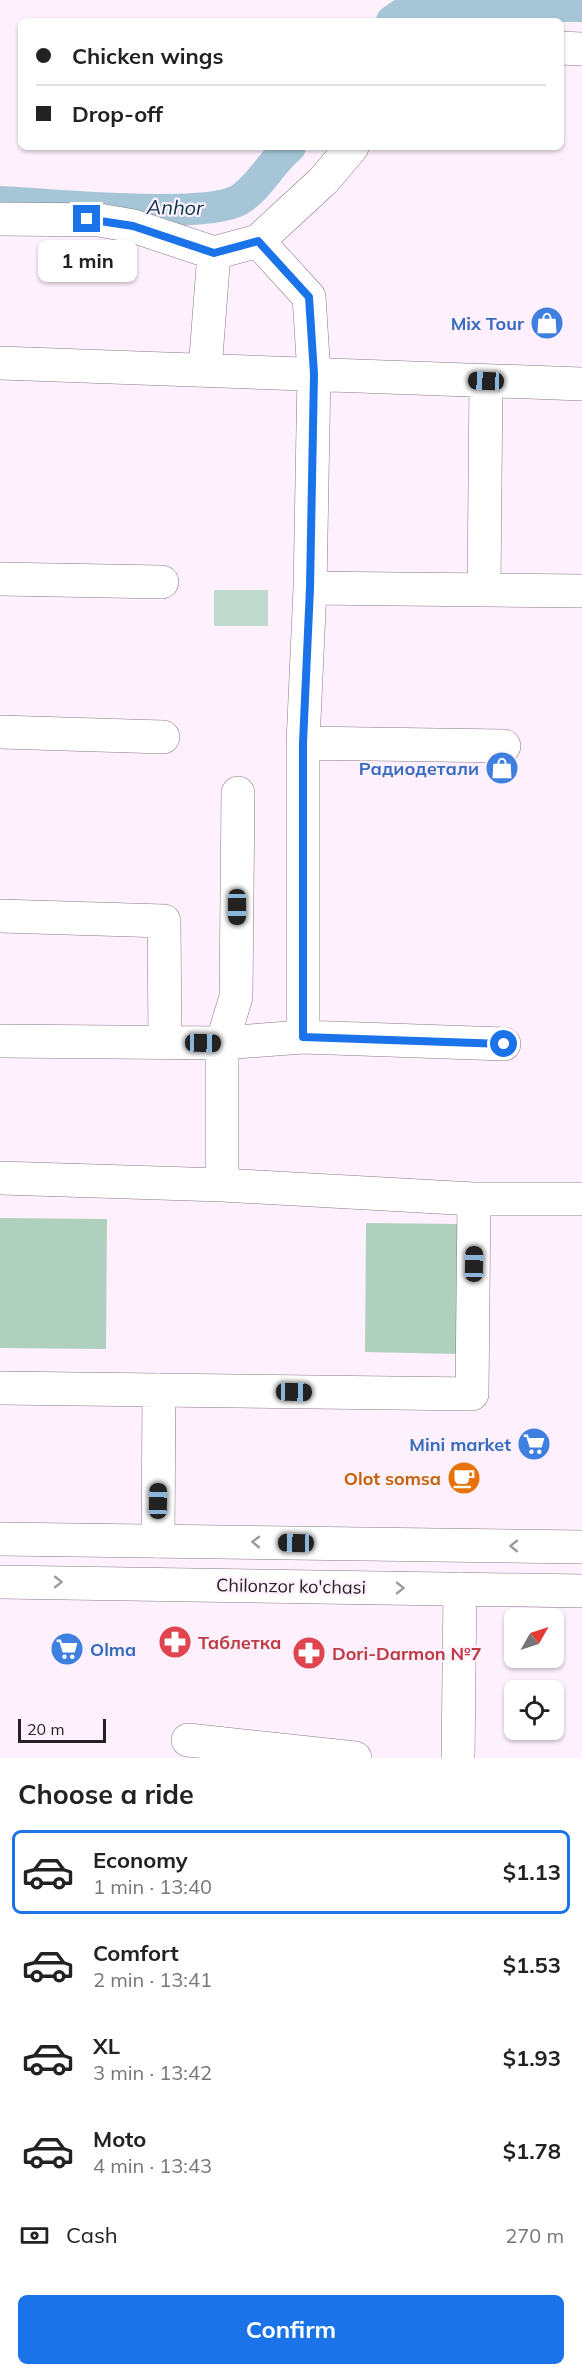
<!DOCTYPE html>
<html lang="en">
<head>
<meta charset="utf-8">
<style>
	:root { --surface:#fff; --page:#f2f2f2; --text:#222; --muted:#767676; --line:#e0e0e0; --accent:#1a73e8 }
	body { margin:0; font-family:Mulish,sans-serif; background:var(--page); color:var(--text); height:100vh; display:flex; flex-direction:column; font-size:22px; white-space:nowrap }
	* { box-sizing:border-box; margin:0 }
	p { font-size:20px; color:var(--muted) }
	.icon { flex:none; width:33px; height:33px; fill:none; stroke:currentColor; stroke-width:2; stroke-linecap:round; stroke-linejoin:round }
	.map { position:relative; height:1758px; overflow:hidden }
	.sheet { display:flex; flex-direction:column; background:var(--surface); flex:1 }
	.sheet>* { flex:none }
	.top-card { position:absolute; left:18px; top:18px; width:546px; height:132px; border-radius:9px; box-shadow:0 2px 4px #0004; display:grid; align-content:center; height:132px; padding:0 18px; background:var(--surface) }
	.needle { width:39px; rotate:51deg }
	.fabs { position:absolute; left:504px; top:1608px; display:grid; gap:12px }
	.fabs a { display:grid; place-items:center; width:60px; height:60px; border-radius:9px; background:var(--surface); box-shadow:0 2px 4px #0004; font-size:30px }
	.scale { position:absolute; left:18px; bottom:15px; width:88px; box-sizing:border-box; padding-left:6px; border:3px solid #262025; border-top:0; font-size:16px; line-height:21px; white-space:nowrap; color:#262025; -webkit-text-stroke:4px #fef1fd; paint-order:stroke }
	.end { position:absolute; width:27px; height:27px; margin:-14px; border:8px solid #1a73e8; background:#fff; box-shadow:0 0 0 3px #fff }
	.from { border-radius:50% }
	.bubble { position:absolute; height:42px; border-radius:9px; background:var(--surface); box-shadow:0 2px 4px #0004; font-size:20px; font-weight:700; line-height:42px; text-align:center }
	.car { position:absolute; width:18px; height:36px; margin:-18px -9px; border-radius:8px; box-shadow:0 0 4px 2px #0007; background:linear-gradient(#222 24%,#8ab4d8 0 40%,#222 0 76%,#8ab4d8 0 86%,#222 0) }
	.top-card b { display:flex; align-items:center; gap:21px; height:57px; font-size:22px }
	.top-card b+b { border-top:2px solid var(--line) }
	.top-card i { width:15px; height:15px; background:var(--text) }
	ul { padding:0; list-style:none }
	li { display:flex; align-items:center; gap:18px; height:84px; margin:0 12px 9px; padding:0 6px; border:3px solid transparent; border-radius:9px }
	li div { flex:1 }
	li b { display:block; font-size:22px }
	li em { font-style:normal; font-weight:700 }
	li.on { border-color:var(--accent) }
	li>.icon { width:54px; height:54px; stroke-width:1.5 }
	h2 { padding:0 18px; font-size:27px; line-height:72px }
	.pay { display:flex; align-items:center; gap:15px; height:66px; padding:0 18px; font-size:22px }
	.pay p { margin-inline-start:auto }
	.button { display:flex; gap:12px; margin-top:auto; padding:12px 18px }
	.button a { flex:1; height:69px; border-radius:9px; background:var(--accent); color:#fff; font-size:24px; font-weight:700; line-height:69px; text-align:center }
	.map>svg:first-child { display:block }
	.green { fill:#bfdacc }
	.forest { fill:#b0d0bf }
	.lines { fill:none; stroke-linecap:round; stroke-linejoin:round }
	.canal { stroke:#a6c6d7; stroke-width:32 }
	.minor-casing { stroke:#877986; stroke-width:34 }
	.major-casing { stroke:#877986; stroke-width:34 }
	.minor { stroke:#fff; stroke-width:33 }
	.major { stroke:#fff; stroke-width:33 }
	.oneway { stroke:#9d9b9d }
	.route { stroke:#1a73e8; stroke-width:8 }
	.labels { text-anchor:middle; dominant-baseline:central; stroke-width:4.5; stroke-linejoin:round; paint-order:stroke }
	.shop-label { font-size:18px; font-weight:bold; fill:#366cbe; stroke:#fef1fd; text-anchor:end }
	.food-label { font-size:18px; font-weight:bold; fill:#c56008; stroke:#fef1fd; text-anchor:end }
	.street-label { font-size:18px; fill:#262025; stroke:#fef1fd }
	.health-label { font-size:18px; font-weight:bold; fill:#be3a42; stroke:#fef1fd; text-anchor:start }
	.water-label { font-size:20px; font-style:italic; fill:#073548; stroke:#fef1fd }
</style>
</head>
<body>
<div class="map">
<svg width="582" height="1758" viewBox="0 0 582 1758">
	<rect width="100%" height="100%" fill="#fef1fd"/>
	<!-- green -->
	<path class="green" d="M214,590H268V626H214Z"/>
	<!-- forest -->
	<path class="forest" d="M0,1218L107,1219L106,1349L0,1348Z
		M366,1223L458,1224L457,1354L365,1352Z"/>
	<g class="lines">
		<!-- canal -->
		<path class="canal" d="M392,21L407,11L429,5L582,6
			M0,202C49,204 203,220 239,200C260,187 271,162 290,147"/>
		<defs>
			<path id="minor" d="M561,48L582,49
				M0,219L99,220L133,226L214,253L258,241L324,180L352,147
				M0,363L582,384
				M205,370L214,253
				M0,579L162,582
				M310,588L582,591
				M484,588L486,381
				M0,732L163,737
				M303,743L504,746
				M238,793L236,997L222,1043L303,1037V743L310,588L314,374L309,297L258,241
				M0,916L164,921L165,1042
				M303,1037L504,1044
				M0,1041L222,1043V1185
				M0,1178L222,1185L474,1199H582
				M0,1388L472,1394L474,1199
				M158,1541L159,1390
				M188,1740L355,1758
				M458,1758L460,1589"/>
			<path id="major" d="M0,1539L582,1547
				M0,1582L582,1591"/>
		</defs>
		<!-- minor casing -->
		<use href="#minor" class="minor-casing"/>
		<!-- major casing -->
		<use href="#major" class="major-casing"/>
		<!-- minor -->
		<use href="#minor" class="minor"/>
		<!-- major -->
		<use href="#major" class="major"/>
	</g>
	<!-- one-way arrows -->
	<defs><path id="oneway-chevron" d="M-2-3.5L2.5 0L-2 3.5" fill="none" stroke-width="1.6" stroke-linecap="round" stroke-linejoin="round" transform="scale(1.5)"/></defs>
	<g class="oneway">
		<use href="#oneway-chevron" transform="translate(256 1542) rotate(-179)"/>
		<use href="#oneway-chevron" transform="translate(514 1546) rotate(-179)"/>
		<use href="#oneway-chevron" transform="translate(58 1582) rotate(1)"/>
		<use href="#oneway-chevron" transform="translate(400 1588) rotate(1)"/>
	</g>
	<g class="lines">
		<!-- route -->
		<path class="route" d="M87,219L133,226L214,253L258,241L309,297L314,374L310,588L303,743V1037L504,1044"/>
	</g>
	<!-- icons -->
	<defs>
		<symbol id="shop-disc" viewBox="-11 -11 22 22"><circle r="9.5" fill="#3f7fe0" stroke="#fef1fd"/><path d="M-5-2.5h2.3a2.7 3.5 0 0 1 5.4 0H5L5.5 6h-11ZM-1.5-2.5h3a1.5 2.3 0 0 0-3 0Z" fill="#fff"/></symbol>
		<symbol id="supermarket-disc" viewBox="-11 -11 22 22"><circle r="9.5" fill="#3f7fe0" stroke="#fef1fd"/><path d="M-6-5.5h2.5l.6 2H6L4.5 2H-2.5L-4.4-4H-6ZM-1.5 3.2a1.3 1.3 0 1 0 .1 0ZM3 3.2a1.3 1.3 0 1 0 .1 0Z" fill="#fff"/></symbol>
		<symbol id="cafe-disc" viewBox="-11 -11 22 22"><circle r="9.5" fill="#e8710a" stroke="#fef1fd"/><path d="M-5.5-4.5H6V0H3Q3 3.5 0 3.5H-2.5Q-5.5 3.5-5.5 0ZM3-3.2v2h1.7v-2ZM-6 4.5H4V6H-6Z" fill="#fff"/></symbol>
		<symbol id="pharmacy-disc" viewBox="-11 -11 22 22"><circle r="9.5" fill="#e0444e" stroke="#fef1fd"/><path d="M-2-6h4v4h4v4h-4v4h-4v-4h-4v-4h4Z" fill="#fff"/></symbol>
	</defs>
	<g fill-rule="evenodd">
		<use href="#shop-disc" x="528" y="304" width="38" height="38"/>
		<use href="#shop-disc" x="483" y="749" width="38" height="38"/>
		<use href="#supermarket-disc" x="515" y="1425" width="38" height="38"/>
		<use href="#cafe-disc" x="445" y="1459" width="38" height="38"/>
		<use href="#pharmacy-disc" x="156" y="1623" width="38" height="38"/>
		<use href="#supermarket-disc" x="48" y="1630" width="38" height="38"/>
		<use href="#pharmacy-disc" x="290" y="1634" width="38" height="38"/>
	</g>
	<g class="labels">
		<!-- shop labels -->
		<g class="shop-label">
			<text x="524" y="323">Mix Tour</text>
			<text x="479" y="768">Радиодетали</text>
			<text x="511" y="1444">Mini market</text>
			<text x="90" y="1649" text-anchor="start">Olma</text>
		</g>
		<!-- food labels -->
		<g class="food-label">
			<text x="441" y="1478">Olot somsa</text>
		</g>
		<!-- street labels -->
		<g class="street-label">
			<text transform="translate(291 1586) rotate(1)">Chilonzor ko'chasi</text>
		</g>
		<!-- health labels -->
		<g class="health-label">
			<text x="198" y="1642">Таблетка</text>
			<text x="332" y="1653">Dori-Darmon №7</text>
		</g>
		<!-- water labels -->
		<g class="water-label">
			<text transform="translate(175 207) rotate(1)">Anhor</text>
		</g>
	</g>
</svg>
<div class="fabs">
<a><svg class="needle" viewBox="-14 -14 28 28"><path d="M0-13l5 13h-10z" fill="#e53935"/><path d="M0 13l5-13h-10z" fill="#767676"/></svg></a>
<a><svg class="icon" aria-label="locate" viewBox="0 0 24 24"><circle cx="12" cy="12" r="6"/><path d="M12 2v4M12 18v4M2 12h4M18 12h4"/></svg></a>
</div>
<div class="scale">20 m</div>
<i class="end from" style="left:504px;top:1044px"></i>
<i class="end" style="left:87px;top:219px"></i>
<div class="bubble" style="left:38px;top:240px;width:99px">1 min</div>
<i class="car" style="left:486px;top:381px;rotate:272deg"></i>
<i class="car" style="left:237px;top:907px;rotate:180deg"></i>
<i class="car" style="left:203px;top:1043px;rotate:91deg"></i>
<i class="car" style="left:474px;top:1264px;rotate:1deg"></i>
<i class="car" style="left:294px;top:1392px;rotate:91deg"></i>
<i class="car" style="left:158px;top:1501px;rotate:1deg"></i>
<i class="car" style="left:296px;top:1543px;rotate:271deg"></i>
<div class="top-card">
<b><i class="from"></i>Chicken wings</b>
<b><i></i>Drop-off</b>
</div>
</div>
<section class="sheet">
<h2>Choose a ride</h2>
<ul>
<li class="on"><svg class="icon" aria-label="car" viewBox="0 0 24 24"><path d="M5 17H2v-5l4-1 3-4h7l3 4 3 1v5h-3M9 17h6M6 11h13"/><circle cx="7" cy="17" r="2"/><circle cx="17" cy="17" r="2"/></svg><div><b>Economy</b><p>1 min · 13:40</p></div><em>$1.13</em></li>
<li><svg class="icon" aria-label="car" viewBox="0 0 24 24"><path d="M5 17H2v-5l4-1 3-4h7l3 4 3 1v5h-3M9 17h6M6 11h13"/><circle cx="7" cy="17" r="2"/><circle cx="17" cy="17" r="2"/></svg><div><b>Comfort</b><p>2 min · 13:41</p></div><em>$1.53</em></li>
<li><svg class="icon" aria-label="car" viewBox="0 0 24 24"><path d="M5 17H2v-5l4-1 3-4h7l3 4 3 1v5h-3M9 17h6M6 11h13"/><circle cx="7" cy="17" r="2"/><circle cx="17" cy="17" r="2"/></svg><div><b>XL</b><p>3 min · 13:42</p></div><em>$1.93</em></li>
<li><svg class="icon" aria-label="car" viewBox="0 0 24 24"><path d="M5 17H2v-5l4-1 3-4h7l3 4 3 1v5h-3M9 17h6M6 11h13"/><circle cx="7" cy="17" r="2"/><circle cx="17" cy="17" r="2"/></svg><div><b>Moto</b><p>4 min · 13:43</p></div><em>$1.78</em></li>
</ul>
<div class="pay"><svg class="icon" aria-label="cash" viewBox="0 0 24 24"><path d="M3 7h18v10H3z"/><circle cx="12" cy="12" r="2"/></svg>Cash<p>270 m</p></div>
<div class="button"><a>Confirm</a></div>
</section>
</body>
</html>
